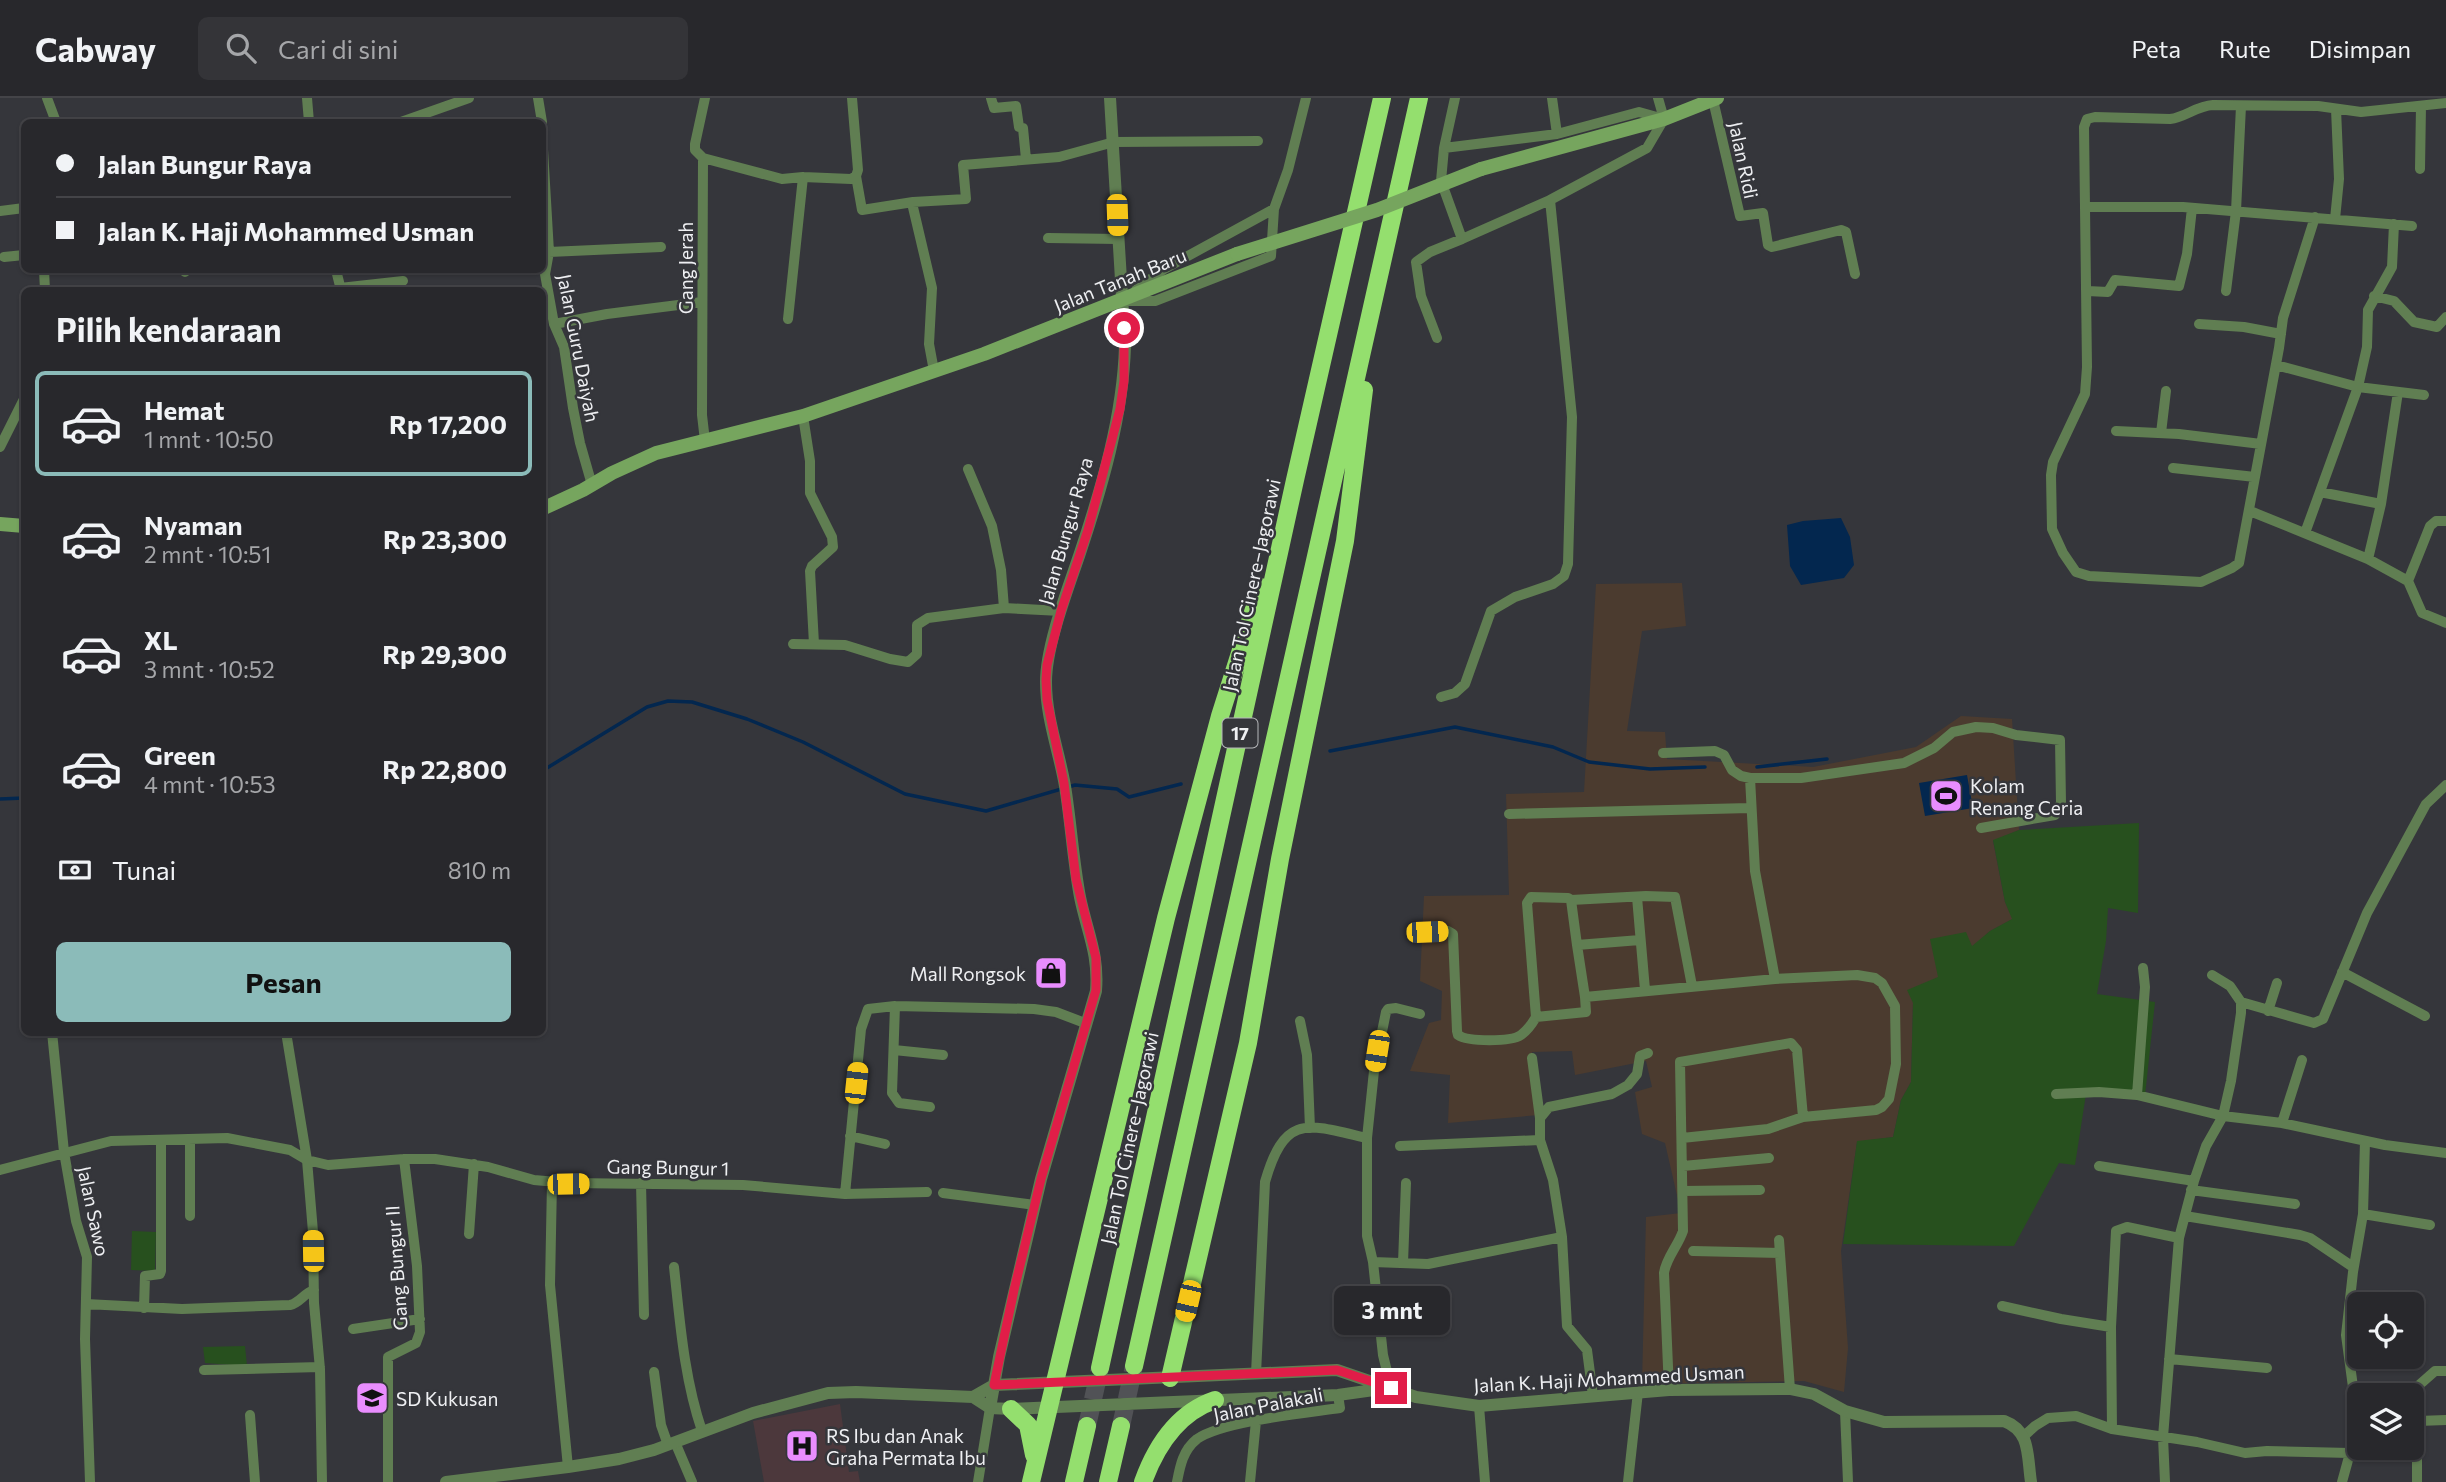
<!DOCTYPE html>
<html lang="id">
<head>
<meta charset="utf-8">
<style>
	:root { --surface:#28282c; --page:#343438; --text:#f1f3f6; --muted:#a5a6a9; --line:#444448; --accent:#8bbbb9 }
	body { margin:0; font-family:Commissioner,sans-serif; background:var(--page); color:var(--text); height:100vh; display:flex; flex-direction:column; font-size:26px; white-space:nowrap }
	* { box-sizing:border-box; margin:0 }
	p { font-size:23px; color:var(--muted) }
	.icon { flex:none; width:38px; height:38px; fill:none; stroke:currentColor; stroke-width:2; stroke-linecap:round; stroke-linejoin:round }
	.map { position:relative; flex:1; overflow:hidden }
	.side { position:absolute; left:21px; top:189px; width:525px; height:749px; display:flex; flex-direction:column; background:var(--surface); border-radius:10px; box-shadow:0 2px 5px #0004,0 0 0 2px var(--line) }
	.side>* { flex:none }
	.guide { position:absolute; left:21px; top:21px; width:525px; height:154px; border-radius:10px; box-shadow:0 2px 5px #0004,0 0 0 2px var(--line); display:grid; align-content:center; height:154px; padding:0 35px; background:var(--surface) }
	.controls { position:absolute; left:2347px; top:1194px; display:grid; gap:14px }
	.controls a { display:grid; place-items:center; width:77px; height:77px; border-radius:10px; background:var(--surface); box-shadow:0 2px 5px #0004,0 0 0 2px var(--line); font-size:35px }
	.end { position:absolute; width:32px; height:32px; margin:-16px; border:9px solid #e11d48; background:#fff; box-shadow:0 0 0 4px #fff }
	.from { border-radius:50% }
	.bubble { position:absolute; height:49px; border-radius:10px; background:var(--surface); box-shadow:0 2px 5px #0004,0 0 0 2px var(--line); font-size:23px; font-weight:700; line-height:49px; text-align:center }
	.car { position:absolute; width:21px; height:42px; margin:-21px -10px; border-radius:9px; box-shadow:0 0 5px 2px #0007; background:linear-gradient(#f5c518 24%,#345 0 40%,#f5c518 0 76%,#345 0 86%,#f5c518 0) }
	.guide b { display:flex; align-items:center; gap:24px; height:66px; font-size:26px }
	.guide b+b { border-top:2px solid var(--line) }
	.guide i { width:18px; height:18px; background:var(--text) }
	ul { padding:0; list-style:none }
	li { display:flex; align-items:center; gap:21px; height:105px; margin:0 14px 10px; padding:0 21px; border:4px solid transparent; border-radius:10px }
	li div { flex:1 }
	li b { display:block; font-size:26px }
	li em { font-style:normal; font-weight:700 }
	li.active { border-color:var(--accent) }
	li>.icon { width:63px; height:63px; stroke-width:1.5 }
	h2 { padding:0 35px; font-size:32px; line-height:84px }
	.pay { display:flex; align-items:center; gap:18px; height:77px; padding:0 35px; font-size:26px }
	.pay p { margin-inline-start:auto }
	.cta { display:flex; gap:14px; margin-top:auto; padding:14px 35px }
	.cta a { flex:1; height:80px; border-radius:10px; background:var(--accent); color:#111; font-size:28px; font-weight:700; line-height:80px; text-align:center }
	header { display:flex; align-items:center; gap:42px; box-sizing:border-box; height:98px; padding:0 35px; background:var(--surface); border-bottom:2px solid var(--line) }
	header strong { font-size:33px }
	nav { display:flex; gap:38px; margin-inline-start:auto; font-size:24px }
	.search { width:490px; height:63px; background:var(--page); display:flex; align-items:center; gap:18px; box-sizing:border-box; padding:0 24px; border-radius:10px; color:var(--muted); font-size:26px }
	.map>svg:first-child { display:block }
	.industrial { fill:#4b3b2f }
	.medical { fill:#4c383c }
	.green { fill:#27501e }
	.water { fill:#03274f }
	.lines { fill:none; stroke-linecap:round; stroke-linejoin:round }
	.stream { stroke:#03274f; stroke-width:3.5 }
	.motorway-tunnel { stroke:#515256; stroke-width:18; stroke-dasharray:18 9; stroke-linecap:butt }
	.minor { stroke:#607e52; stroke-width:10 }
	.tertiary { stroke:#607e52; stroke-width:12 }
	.secondary { stroke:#76a55e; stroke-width:14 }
	.motorway { stroke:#94df6e; stroke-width:18 }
	.secondary-bridge { stroke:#76a55e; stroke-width:14 }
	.route { stroke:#e11d48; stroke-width:9 }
	.labels { text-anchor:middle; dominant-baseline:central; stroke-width:5; stroke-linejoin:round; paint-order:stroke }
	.shield { fill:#35363b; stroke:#b6b8bb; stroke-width:2 }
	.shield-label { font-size:18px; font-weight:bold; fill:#eeeff2 }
	.street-label { font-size:19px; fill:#eeeff2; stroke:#35363b }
	.poi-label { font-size:19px; fill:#eeeff2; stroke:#35363b; text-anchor:start }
</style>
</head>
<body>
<header>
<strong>Cabway</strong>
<div class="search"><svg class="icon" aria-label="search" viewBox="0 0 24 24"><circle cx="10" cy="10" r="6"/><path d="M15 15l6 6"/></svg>Cari di sini</div>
<nav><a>Peta</a><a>Rute</a><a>Disimpan</a></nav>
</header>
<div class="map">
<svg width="2446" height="1384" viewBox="0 0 2446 1384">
	<rect width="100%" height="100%" fill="#35363b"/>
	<!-- industrial -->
	<path class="industrial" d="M1682,485L1686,528L1642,533L1627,633L1665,634L1667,661L1813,669L1916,649L1961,618L2012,621L2019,732L1993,743L2005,804L2013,821L1990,833L1913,904L1911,984L1901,1002L1893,1039L1857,1044L1841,1153L1848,1250L1844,1294L1804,1283L1642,1286L1646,1119L1681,1115L1665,1045L1642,1036L1635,994L1652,989L1646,963L1575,977L1572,953L1532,954L1539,1017L1448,1025L1450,977L1410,973L1429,925L1441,922L1442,893L1420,883L1424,798L1509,797L1506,696L1584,694L1596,486Z"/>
	<!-- medical -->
	<path class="medical" d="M840,1306L849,1374L858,1373L860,1384H764L753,1323Z"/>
	<!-- green -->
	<path class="green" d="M2139,725L2138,815L2108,810L2106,843L2097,896L2155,904L2145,998L2086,996L2075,1067L2059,1065L2014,1148L1843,1146L1857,1043L1893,1039L1901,1002L1911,984L1913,905L1907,892L1938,879L1930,841L1966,834L1972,848L1990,833L2012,821L2005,804L1993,742L2019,732Z
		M132,1133L156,1134L155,1173L131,1172Z
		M245,1248L247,1268L205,1265L203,1249Z"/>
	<!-- water -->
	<path class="water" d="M1841,420L1850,439L1854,467L1844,480L1801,487L1790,468L1787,427L1803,423Z
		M1967,677L1973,710L1925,718L1919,685Z"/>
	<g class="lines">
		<!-- stream -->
		<path class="stream" d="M1330,653L1455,629L1553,649L1589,664L1650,671L1705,669
			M1757,669L1827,661
			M542,673L647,609L668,603L692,604L747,621L803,644L905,696L986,713L1075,687L1117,691L1129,699L1181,686
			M0,701L24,700"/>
		<!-- motorway-tunnel -->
		<path class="motorway-tunnel" d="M1087,1328L1100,1270
			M1121,1328L1134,1268"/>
		<!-- minor -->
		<path class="minor" d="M47,0L56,24
			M307,0L309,24
			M538,0L542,24
			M705,0L695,46V52L703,60L702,317L705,343
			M991,0L994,10L1016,8L1019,29L1023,30L1026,61
			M1455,0L1444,50L1441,83L1462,141L1550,102L1647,50L1664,21L1658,0
			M1552,0L1557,36
			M1713,2L1740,118L1763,115L1768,147L1772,149L1841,132L1846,134L1855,176
			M401,24L469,0
			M542,34L549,154L545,176L554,226L564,249L573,310L580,345L592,387
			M1444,50L1557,36L1639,14L1664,21
			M703,60L782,81L803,79L851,81L856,78L858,72L852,0
			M2420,71L2421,8
			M856,78L862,112L913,104L966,101L963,67L1059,59L1114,44L1258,43
			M912,105L932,190L929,246L934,273
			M2086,109H2183L2412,128
			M0,113L24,110
			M2315,119L2283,220L2279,250L2239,465L2232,470L2201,484L2089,478L2076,474L2063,455L2052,431L2051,377L2053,364L2085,296L2087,269L2084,29L2087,21L2095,19L2170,21C2186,19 2196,8 2213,7L2318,8L2361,14L2446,5
			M2335,121L2339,81L2336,11
			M2394,126L2392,169L2368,212L2367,249L2358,289L2424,297
			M1048,140L1118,141
			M549,154L661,149
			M4,159L24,157
			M44,172L45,192
			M336,172L341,192
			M185,174V172
			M340,190L403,183
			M1136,192L1164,171L1274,111
			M2087,193L2108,194L2115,182L2179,188L2187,156L2192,110
			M2226,193L2236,113L2241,8
			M2374,198L2394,203L2414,224L2437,229L2446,219
			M1124,203H1155L1271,158L1274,111L1288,72L1306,0
			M788,221L803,79
			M554,226L607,216L702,204
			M2199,226L2244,229L2281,236
			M1437,240L1421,198L1416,164L1430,154L1462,141
			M2276,267L2358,289L2305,435
			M803,318L810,363V395L832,439L833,449L812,468L810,473L814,546
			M2116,333L2179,336L2261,346
			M2161,335L2166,293
			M0,349L24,301
			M2173,370L2255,379
			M968,371L992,428L1001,472L1004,510
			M2320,394L2381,406
			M2250,413L2368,461L2408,483L2422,515L2446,525
			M2368,461L2381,406L2398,294
			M2408,483L2430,428L2436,423H2446
			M793,546L845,547L890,561L908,564L917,556V527L928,520L1004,510L1061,513
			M1441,599L1455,595L1465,586L1491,513L1515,499L1553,486L1564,478L1568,466L1572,319L1550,102
			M1663,655L1715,653L1724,657L1732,672L1741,678L1750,680H1801L1904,665L1934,650L1953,634L1976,629L1993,630L2016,637L2060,642L2061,705L2055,717L1981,730
			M1750,680L1755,773L1775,881
			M1509,716L1750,710
			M1637,799L1645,892
			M1571,802L1646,798L1675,799L1692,888
			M1425,834L1448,833L1453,836L1457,933L1458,937C1468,944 1511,944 1521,937C1528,932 1532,926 1536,919L1586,914L1585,899L1775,881L1857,877L1875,880L1882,885L1895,908L1896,966L1889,1001L1882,1009L1876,1012L1803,1019L1768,1031L1682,1040
			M1577,847L1585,899
			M2342,874L2425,918
			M2212,877L2230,888L2241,904L2314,925L2323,921L2367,815L2426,706L2446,687
			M895,908L892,995L899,1005L930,1009
			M2268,913L2277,885
			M1536,919L1527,805L1531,799L1568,800L1571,802L1577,847L1640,842
			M1300,923L1307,957L1310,1030
			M52,934L64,1054L76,1123L87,1159L85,1241L90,1384
			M286,934L307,1062L313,1134L314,1205L320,1271L322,1384
			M894,952L943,957
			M1532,960L1540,1020
			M2056,996L2099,994L2137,997L2223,1018L2282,1025L2385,1047L2446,1055
			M2137,997L2145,889L2143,870
			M2282,1025L2302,962
			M850,1038L885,1046
			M1400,1048L1540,1042
			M1683,1068L1769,1060
			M2099,1068L2194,1083
			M0,1072L111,1043L227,1040L290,1052L307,1062L328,1067L404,1061H435L488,1069L534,1082L568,1085L743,1087L845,1096L927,1094
			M552,1084L550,1187L568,1369
			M641,1085L644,1217
			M2191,1092L2295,1106
			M1683,1093L1760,1092
			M943,1095L1035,1107
			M845,1096L861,931L868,911L895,908L1034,911L1056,914L1085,925
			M2363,1116L2430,1127
			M190,1118V1041
			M2185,1118L2300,1137L2310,1140L2353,1169
			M469,1136L474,1066
			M1779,1142L1790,1291
			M1693,1153L1780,1155
			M1373,1164L1428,1166L1562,1139
			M1403,1165L1406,1085
			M674,1169C680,1224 684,1280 702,1333
			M86,1206L182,1211L290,1207C300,1205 304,1195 314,1192
			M2002,1208L2061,1221L2111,1229
			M144,1210L145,1178L160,1176L161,1173V1042
			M353,1231L420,1221
			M2169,1261L2267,1270
			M204,1272L320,1269
			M654,1274L661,1327L668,1347
			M1256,1276L1265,1084C1285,1015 1307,1026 1367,1040
			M2418,1288V1323L2446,1322
			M2353,1289L2418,1288L2435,1273H2446
			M1391,1290L1383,1257L1373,1164L1367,1138V1040L1374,973L1386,914L1388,911L1396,910L1420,916
			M1669,1292L1664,1175C1666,1160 1678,1148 1683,1133L1680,964L1791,945L1797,952L1803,1019
			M1593,1298L1587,1252L1567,1228L1562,1139L1553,1082L1540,1042V1020L1549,1009L1612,996L1628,987L1637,976L1640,958L1648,955
			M1479,1308L1485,1384
			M1845,1313L1848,1384
			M250,1317L255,1384
			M2112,1331L2111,1229L2116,1133L2127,1129L2179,1140
			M2024,1338L2035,1328L2048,1320L2076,1318L2112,1331L2197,1344L2245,1355L2267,1353L2350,1355L2417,1359V1384
			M675,1344L692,1384
			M388,1384V1259L416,1245L420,1234L417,1168L404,1061
			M978,1384L990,1310
			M1177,1384C1180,1368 1183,1352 1197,1341C1223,1323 1306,1315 1340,1310L1338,1297
			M1250,1384L1256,1323
			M1628,1384L1638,1294
			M2165,1384L2163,1339L2179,1140L2194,1083L2206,1048L2223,1018L2231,983L2241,915V904
			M2342,1384L2350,1355L2353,1289L2346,1237L2353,1174L2363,1116L2365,1043"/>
		<!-- tertiary -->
		<path class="tertiary" d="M973,1299L990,1310L1011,1311L1338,1297L1388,1290
			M990,1310L999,1259L1041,1081L1096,893C1099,855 1087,834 1080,799C1073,762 1071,725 1065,688C1059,653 1046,620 1046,584C1046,547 1068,491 1080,455C1102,389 1123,318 1125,248L1110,0
			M446,1384L568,1369L619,1361L654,1352L753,1315L828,1295L856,1294L973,1299L994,1287L1337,1272L1416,1299L1479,1308L1669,1292L1790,1291L1814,1296L1845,1313L1884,1324L2004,1323C2031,1333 2027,1358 2031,1384"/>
		<!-- secondary -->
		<path class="secondary" d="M1481,71L1664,21L1717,0
			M542,411L583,392L612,375L656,355L803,318L984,256L1237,156
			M0,426L24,428"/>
		<!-- motorway -->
		<path class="motorway" d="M1134,1268L1419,0
			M1100,1270L1295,382L1382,0
			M1170,1280L1248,945L1280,761L1345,443L1364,292
			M1011,1311L1028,1327L1034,1357
			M1031,1384L1166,820L1220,618L1261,489
			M1074,1384L1087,1328
			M1108,1384L1121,1328
			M1143,1384C1156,1348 1177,1315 1215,1302"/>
		<!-- secondary-bridge -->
		<path class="secondary-bridge" d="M1237,156L1377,112L1481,71"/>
	</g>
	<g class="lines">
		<!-- route -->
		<path class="route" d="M1124,230V283L1120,311L1088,432L1061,513L1047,567L1046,582L1047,602L1064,685L1076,781L1096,860V892L1041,1081L1014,1192L994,1287L1337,1272L1391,1290"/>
	</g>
	<!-- icons -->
	<defs>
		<symbol id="stadium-square" viewBox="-11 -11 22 22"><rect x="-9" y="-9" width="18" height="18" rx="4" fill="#e98dfe" stroke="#35363b"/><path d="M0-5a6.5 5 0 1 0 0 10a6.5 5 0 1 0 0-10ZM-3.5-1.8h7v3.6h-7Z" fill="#111"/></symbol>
		<symbol id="shop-square" viewBox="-11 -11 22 22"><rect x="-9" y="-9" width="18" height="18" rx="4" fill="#e98dfe" stroke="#35363b"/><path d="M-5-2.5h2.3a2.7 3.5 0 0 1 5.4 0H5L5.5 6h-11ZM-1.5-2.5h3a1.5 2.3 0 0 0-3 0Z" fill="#111"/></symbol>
		<symbol id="school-square" viewBox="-11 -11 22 22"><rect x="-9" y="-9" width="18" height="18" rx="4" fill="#e98dfe" stroke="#35363b"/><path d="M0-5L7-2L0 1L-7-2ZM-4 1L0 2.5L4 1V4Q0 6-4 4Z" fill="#111"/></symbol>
		<symbol id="hospital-square" viewBox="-11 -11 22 22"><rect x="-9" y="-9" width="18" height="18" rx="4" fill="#e98dfe" stroke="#35363b"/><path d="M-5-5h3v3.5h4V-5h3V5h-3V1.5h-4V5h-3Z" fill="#111"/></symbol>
	</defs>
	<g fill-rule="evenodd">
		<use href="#stadium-square" x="1927" y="679" width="38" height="38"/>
		<use href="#shop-square" x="1032" y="856" width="38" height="38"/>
		<use href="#school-square" x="353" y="1281" width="38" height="38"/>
		<use href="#hospital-square" x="783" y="1329" width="38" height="38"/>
	</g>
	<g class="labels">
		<!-- shield labels -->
		<rect class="shield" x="1222.5" y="620.5" width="35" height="29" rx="5"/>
		<g class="shield-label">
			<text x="1240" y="635">17</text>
		</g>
		<!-- street labels -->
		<g class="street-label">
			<text transform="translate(1744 62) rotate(78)">Jalan Ridi</text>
			<text transform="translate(685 170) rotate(-90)">Gang Jerah</text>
			<text transform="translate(1120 182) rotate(-22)">Jalan Tanah Baru</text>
			<text transform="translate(579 250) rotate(79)">Jalan Guru Daiyah</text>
			<text transform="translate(1065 433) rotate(-74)">Jalan Bungur Raya</text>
			<text transform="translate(1251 487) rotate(-78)">Jalan Tol Cinere–Jagorawi</text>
			<text transform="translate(1129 1040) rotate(-78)">Jalan Tol Cinere–Jagorawi</text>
			<text transform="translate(668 1069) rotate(1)">Gang Bungur 1</text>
			<text transform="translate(94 1113) rotate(78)">Jalan Sawo</text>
			<text transform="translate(396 1170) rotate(-94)">Gang Bungur II</text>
			<text transform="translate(1609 1280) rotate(-3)">Jalan K. Haji Mohammed Usman</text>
			<text transform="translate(1268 1306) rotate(-11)">Jalan Palakali</text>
		</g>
		<!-- poi labels -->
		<g class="poi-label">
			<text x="1970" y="687">Kolam<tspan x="1970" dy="22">Renang Ceria</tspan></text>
			<text x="1026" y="875" text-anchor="end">Mall Rongsok</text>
			<text x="396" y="1300">SD Kukusan</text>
			<text x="826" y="1337">RS Ibu dan Anak<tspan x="826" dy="22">Graha Permata Ibu</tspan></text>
		</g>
	</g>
</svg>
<div class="controls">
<a><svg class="icon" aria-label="locate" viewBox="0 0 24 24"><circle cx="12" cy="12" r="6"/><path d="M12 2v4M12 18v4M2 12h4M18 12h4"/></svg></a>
<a><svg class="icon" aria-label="layers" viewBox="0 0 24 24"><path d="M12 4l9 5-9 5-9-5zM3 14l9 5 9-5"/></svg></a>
</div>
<i class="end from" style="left:1124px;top:230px"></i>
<i class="end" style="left:1391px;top:1290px"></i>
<div class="bubble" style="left:1334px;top:1188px;width:116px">3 mnt</div>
<i class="car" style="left:1117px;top:117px;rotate:178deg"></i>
<i class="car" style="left:1427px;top:834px;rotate:88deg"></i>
<i class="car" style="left:1377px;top:953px;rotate:189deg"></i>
<i class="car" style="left:856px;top:985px;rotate:6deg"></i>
<i class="car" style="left:568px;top:1086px;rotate:89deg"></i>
<i class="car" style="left:313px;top:1153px;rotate:359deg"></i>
<i class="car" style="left:1188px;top:1203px;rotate:193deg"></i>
<div class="guide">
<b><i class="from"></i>Jalan Bungur Raya</b>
<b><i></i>Jalan K. Haji Mohammed Usman</b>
</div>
<section class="side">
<h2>Pilih kendaraan</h2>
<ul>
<li class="active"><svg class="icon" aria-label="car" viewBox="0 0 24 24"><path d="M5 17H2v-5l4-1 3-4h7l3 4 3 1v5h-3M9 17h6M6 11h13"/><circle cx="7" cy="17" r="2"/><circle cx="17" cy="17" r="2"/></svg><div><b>Hemat</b><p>1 mnt · 10:50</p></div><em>Rp 17,200</em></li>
<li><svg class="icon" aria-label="car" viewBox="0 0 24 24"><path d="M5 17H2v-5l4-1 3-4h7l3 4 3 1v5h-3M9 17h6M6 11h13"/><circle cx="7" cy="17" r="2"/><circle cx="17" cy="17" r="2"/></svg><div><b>Nyaman</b><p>2 mnt · 10:51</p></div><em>Rp 23,300</em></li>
<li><svg class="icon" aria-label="car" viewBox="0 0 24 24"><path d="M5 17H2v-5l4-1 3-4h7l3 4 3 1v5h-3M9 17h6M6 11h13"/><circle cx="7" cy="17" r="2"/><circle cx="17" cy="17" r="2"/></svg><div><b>XL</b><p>3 mnt · 10:52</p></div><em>Rp 29,300</em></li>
<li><svg class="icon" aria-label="car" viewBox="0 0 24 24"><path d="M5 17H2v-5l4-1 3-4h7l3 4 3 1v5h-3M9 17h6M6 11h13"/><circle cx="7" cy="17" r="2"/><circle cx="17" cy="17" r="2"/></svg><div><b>Green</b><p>4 mnt · 10:53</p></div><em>Rp 22,800</em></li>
</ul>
<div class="pay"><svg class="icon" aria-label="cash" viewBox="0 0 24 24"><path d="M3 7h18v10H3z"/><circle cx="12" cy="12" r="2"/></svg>Tunai<p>810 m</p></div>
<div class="cta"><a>Pesan</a></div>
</section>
</div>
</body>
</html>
